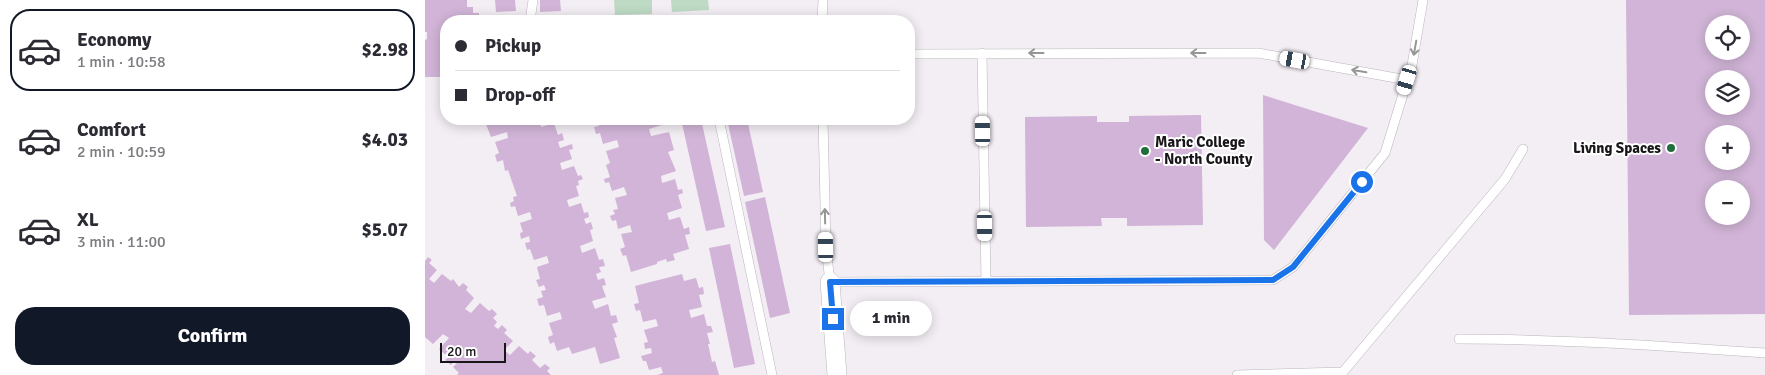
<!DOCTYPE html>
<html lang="en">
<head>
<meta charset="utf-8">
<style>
	:root { --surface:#fff; --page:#f2f2f3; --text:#2b2b33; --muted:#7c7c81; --line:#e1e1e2; --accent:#111827 }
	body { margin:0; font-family:Signika,sans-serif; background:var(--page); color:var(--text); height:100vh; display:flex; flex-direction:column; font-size:19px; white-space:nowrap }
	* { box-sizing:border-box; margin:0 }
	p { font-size:16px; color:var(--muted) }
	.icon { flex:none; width:28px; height:28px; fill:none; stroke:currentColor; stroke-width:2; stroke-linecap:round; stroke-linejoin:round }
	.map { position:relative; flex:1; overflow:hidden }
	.panel { display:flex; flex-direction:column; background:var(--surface); width:425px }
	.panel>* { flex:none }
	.top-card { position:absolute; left:15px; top:15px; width:475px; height:110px; border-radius:20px; box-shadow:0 2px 12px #0003; display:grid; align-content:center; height:110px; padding:0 15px; background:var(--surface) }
	.controls { position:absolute; left:1280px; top:15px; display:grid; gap:10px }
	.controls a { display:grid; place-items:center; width:45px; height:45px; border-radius:50%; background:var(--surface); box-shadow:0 2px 12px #0003; font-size:25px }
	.scale { position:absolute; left:15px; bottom:12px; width:66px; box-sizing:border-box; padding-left:5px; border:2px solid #181618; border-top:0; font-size:14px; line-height:18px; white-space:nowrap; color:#181618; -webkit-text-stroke:4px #fff; paint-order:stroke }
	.end { position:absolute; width:22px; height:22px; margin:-11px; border:6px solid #1a73e8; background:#fff; box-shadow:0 0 0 2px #fff }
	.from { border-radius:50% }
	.bubble { position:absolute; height:35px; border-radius:18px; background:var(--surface); box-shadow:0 2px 12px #0003; font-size:16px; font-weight:700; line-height:35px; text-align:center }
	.car { position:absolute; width:15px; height:30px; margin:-15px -8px; border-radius:6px; box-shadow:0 0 4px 1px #0007; background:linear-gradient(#fff 24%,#345 0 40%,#fff 0 76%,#345 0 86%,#fff 0) }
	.top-card b { display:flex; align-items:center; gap:18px; height:48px; font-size:19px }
	.top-card b+b { border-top:1px solid var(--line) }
	.top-card i { width:12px; height:12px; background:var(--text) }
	ul { padding:9px 0 0; list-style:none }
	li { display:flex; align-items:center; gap:15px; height:82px; margin:0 10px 8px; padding:0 5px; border:2px solid transparent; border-radius:20px }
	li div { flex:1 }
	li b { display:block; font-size:19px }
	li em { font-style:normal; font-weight:700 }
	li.on { border-color:var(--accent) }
	li>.icon { width:45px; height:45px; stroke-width:1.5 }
	.primary-button { display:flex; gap:10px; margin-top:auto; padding:10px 15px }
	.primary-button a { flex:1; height:58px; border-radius:20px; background:var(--accent); color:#fff; font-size:20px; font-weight:700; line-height:58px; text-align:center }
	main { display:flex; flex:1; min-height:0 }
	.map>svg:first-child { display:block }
	.green { fill:#bedac4 }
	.building { fill:#d1b4d7; fill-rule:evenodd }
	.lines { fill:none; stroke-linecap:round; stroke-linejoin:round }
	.service-casing { stroke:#bbb6bc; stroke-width:10 }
	.minor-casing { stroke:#bbb6bc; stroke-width:20 }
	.service { stroke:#fff; stroke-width:9 }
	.minor { stroke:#fff; stroke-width:19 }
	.oneway { stroke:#979697 }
	.route { stroke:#1a73e8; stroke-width:6 }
	.poi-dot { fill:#206e3d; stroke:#fff; stroke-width:2 }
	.labels { text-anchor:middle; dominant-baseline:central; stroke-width:4; stroke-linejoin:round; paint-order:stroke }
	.poi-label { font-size:15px; font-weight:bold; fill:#181618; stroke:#fff; text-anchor:start }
</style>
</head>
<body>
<main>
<section class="panel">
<ul>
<li class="on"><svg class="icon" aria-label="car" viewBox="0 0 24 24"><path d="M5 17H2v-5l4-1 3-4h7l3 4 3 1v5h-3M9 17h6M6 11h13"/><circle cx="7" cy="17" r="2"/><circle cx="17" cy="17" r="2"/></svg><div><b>Economy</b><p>1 min · 10:58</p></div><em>$2.98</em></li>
<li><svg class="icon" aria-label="car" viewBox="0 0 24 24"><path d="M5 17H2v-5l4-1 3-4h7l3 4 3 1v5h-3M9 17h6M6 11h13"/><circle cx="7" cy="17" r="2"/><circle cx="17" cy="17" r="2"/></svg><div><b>Comfort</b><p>2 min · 10:59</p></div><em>$4.03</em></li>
<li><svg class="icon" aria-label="car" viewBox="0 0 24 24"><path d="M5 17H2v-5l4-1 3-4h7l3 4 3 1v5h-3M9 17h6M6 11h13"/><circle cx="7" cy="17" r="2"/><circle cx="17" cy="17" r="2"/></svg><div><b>XL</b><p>3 min · 11:00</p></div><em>$5.07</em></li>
</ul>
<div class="primary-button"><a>Confirm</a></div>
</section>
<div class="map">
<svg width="1340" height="375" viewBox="0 0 1340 375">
	<rect width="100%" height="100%" fill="#f3edf4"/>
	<!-- green -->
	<path class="green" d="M189,0H227V14L190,15Z
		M246,0H283L284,10L247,12Z"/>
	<!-- building -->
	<path class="building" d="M0,0H42V7H48V13H54V20H50V21H21V77H0V40L2,39V32H0Z
		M70,0H90L91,11L71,12Z
		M115,0H135L136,11L115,12Z
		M1201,0H1340V314L1204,315ZM1289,24H1316V51H1289ZM1289,79H1316V106H1289ZM1289,134H1316V161H1289ZM1289,189H1316V216H1289Z
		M838,95L943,128L849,250L839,240Z
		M776,115L778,225L702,226V218H676L677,226L601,227L600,117L672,116V122H704V116Z
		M59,119H114L116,127L129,123L133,135L137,133L139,140L133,142L135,148L147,144L148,149L144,150L147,159L135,163L137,170L149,166L153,176L156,175L158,179L153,181L154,185L151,186L154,196L142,200L144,207L156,203L159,213L163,212L164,217L159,219L161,224L166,222L168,229L165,230L168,241L155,246L157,253L170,248L174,260L178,259L180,266L174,267L176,272L171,274L173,280L179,278L181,285L177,286L181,297L167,301L170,309L183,304L186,316L191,315L193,322L187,324L192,337L189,338L195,358L175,364L170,347L147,354L144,347L132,351L129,342L125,344L123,337L128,335L124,323L137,319L135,312L122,316L119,305L114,306L112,299L118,297L116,291L121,290L119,285L114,287L111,280L115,279L112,267L124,263L122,256L109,260L105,249L102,250L100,243L105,242L104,236L96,239L95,233L98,232L95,223L107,219L105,212L93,216L90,206L86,207L85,203L89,201L88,197L92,196L83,170L80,171L78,160L72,162L70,155L74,153L70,142L83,138L82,132L66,137Z
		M172,119H235L237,125L224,129L226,136L244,132L249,150L243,152L251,171L236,176L237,183L250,179L253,190L257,189L258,193L253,195L257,208L242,213L244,220L255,217L259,229L264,227L265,234L260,235L264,249L248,254L250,260L242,262L241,259L232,262V264L206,272L201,255L198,256L195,249L200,247L196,234L207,232L205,225L193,229L191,220L187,221L185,216L190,214L188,210L193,209L190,198L202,195L199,187L187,191L184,182L180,183L179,179L185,177L181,165L185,163L181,151L194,147L192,140L178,144L175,133L171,134L169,127L174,126Z
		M256,119H276L300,227L281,231Z
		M302,119H322L338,192L319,196Z
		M340,197L365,313L345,318L320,202Z
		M305,244L330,364L309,368L284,248Z
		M3,257L7,260L4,263L12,270L4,279L9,283L17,274L26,281L28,279L34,287L38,283L43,287L41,290L49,298L40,309L46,313L55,303L64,311L67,309L72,314L68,318L72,322L69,326L73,329L77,325L82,330L79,333L88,341L79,350L85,355L94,346L103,354L105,351L111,356L107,360L115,368L120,364L125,368L122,371L126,375H32L34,373L28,367L32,363L29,361L26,365L20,360L23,357L14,349L24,338L18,334L8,344L0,337V261Z
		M257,274L259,281L271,278L274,288L278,287L279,294L274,295L277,307L264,310L266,318L279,314L282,326H286L288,332L282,333L285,344H283L287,362L290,361L294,375H232L238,373L236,367L224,370L221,361H218L216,356L227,353L226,348L220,349L219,343L223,342L219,330L233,326L231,319L218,322L215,310L211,311L209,304L214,303L210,286Z"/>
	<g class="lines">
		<defs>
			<path id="service" d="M105,21L108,0
				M397,21L398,0
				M557,53L561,282
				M484,54L833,53L982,80
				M294,119L347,375
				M398,119L401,247L405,282L848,280L868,267L960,153L987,65L998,0
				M1034,339C1136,339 1238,346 1340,353
				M812,375L918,372L1080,179L1098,149"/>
			<path id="minor" d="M405,282L412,375"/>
		</defs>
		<!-- service casing -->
		<use href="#service" class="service-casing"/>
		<!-- minor casing -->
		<use href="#minor" class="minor-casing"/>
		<!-- service -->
		<use href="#service" class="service"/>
		<!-- minor -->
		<use href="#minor" class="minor"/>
	</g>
	<!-- one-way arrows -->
	<defs><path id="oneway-shaft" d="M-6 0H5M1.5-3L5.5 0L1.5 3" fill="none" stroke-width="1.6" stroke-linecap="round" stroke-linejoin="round" transform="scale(1.25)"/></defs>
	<g class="oneway">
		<use href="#oneway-shaft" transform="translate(990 48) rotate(100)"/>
		<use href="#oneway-shaft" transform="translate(611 53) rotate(180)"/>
		<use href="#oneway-shaft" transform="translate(773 53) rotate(-180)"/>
		<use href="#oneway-shaft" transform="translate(934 71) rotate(-170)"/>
		<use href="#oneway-shaft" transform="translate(400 216) rotate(-91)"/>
	</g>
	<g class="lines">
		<!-- route -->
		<path class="route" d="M408,319L405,282L848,280L868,267L937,182"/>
	</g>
	<!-- markers -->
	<g class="poi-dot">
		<circle cx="1246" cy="148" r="5"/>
		<circle cx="720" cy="151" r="5"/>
	</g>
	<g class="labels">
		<!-- poi labels -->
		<g class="poi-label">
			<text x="730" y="142">Maric College<tspan x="730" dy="17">- North County</tspan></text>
			<text x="1236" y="148" text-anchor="end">Living Spaces</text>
		</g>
	</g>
</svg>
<div class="controls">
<a><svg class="icon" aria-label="locate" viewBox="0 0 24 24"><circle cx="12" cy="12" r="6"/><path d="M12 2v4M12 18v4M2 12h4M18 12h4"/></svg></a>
<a><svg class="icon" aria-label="layers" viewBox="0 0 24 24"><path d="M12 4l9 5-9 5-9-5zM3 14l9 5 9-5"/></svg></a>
<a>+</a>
<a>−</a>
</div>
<div class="scale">20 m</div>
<i class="end from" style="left:937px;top:182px"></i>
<i class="end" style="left:408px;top:319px"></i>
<div class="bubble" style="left:425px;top:301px;width:82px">1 min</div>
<i class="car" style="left:870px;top:60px;rotate:280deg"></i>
<i class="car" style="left:982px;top:80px;rotate:197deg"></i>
<i class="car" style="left:558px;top:131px;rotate:359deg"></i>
<i class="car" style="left:560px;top:226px;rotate:179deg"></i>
<i class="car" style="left:401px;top:247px;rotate:359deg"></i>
<div class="top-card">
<b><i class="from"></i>Pickup</b>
<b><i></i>Drop-off</b>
</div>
</div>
</main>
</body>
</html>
